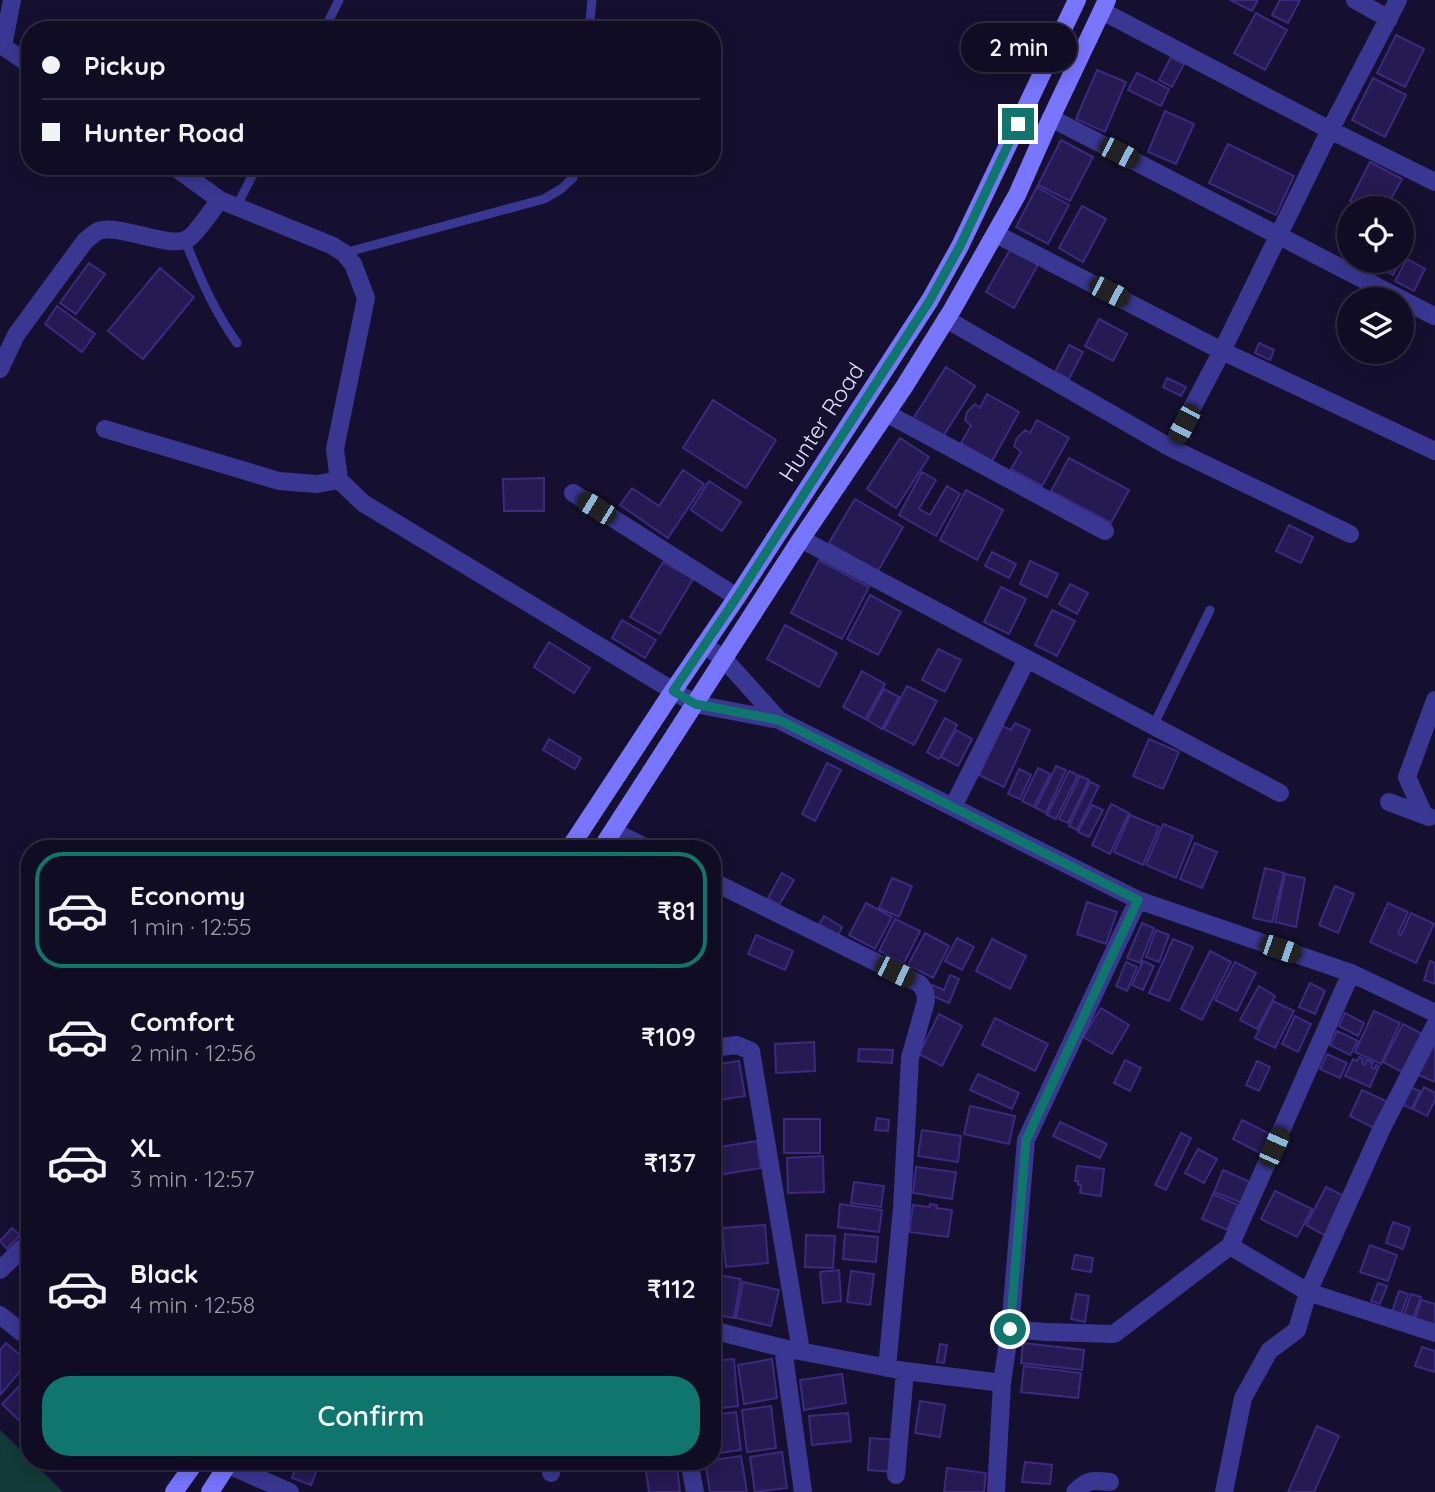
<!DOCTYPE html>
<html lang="en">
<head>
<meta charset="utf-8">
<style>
	:root { --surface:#100c23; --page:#19152b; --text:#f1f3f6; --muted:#9c9ba6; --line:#302c41; --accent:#0f766e }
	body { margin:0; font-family:Quicksand,sans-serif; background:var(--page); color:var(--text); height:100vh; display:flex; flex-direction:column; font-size:26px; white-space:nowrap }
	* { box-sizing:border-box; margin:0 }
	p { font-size:23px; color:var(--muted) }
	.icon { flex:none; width:38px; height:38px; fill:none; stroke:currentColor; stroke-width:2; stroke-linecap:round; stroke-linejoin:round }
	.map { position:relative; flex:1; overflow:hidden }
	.sheet { position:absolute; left:21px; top:840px; width:700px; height:630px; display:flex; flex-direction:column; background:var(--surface); border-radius:28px; box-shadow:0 4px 18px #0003,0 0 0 2px var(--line) }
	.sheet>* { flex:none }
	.banner { position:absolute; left:21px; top:21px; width:700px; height:154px; border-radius:28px; box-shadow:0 4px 18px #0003,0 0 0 2px var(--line); display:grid; align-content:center; height:154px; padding:0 21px; background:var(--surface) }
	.controls { position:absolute; left:1337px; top:196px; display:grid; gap:14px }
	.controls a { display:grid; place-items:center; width:77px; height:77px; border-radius:50%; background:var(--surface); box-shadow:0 4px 18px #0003,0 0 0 2px var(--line); font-size:35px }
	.end { position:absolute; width:32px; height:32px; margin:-16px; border:9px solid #0f766e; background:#fff; box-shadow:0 0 0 4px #fff }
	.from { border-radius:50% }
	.bubble { position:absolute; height:49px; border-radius:24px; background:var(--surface); box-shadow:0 4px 18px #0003,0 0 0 2px var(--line); font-size:23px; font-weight:600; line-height:49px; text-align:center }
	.car { position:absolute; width:21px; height:42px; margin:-21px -10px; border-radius:9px; box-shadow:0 0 5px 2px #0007; background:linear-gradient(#222 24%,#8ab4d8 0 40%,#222 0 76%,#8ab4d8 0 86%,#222 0) }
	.banner b { display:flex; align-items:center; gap:24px; height:66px; font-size:26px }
	.banner b+b { border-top:2px solid var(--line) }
	.banner i { width:18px; height:18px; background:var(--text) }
	ul { padding:12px 0 0; list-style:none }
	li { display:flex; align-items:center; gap:21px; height:116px; margin:0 14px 10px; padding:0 7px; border:4px solid transparent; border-radius:28px }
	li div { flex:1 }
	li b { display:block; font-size:26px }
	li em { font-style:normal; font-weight:600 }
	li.on { border-color:var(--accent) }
	li>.icon { width:63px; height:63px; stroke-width:1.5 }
	.button { display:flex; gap:14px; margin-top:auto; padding:14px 21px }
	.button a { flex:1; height:80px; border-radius:28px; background:var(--accent); color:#fff; font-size:28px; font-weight:600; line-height:80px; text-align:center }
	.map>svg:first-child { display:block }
	.green { fill:#123a38 }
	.building { fill:#251a52; stroke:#3b2a80; stroke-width:2 }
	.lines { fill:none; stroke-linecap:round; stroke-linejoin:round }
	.lane { stroke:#3a3792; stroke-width:9 }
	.street { stroke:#3a3792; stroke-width:18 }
	.secondary { stroke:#7875ff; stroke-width:18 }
	.route { stroke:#0f766e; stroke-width:9 }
	.labels { text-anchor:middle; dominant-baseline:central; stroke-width:5; stroke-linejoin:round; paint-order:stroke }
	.street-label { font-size:23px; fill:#e1deff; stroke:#15102f }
</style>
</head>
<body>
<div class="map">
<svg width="1435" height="1492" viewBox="0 0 1435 1492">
	<rect width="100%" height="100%" fill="#15102f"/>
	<!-- green -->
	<path class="green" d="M0,1430L30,1459V1461H32L63,1492H0Z"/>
	<!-- building -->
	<path class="building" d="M1230,0H1258L1252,11Z
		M1280,0H1300L1288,23L1272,15Z
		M1256,13L1287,30L1265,70L1234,53Z
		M1396,35L1424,49L1405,87L1377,73Z
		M1171,57L1184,64L1172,87L1159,80Z
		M1097,70L1126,82L1105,132L1076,119Z
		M1137,73L1169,89L1161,106L1128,90Z
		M1373,78L1406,95L1385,137L1352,120Z
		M1165,111L1194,124L1176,164L1148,152Z
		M1061,140L1093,157L1070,201L1038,185Z
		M1228,144L1294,176L1276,215L1209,183Z
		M1370,162L1402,179L1386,208H1365L1350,201Z
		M1037,187L1069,205L1048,244L1016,227Z
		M1082,206L1106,219L1083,262L1059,248Z
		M1402,233L1412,239L1402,258Z
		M1011,248L1039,263L1014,308L986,292Z
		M1407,259L1425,269L1414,291L1395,281Z
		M1367,261H1401L1393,275Z
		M89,263L105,274L76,314L60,303Z
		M160,268L194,297L143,359L108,331Z
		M57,306L95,334L82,352L45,324Z
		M1099,319L1127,334L1113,361L1085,346Z
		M1259,343L1274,350L1270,360L1255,353Z
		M1069,345L1083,352L1069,379L1055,372Z
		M946,367L975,386L942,438L913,419Z
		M1167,378L1186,387L1181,396L1163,387Z
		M987,394L1019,412L992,461L961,443L971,426L965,420L967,412L975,404L980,408Z
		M713,400L776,440L746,488L683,448Z
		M1037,420L1069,438L1042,486L1011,469L1021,452L1014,446L1017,438L1025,430L1030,433Z
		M900,438L929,457L896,508L867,489Z
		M1069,458L1129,490L1111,523L1051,491Z
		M683,470L704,484L668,538L620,505L632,488L659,506Z
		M922,472L936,480L919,509L930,515L947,486L960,494L936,536L899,515Z
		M544,478V511H504L503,479Z
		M709,481L741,502L722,531L691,510Z
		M966,490L1003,510L977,560L940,540Z
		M855,499L903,527L878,571L829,543Z
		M1289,525L1313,537L1301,563L1276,551Z
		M992,552L1016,564L1009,578L985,566Z
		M819,560L869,587L842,639L791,613Z
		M1030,561L1058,574L1047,597L1020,584Z
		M663,562L693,579L660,634L630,617Z
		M1070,584L1088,593L1077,614L1059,604Z
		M1001,587L1026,599L1009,634L984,622Z
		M870,595L901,612L878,655L847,639Z
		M1052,610L1075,621L1057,656L1035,645Z
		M622,620L656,640L645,658L612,638Z
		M785,625L837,653L819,687L767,659Z
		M549,642L590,668L574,693L534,667Z
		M938,649L961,660L945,692L922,680Z
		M862,671L885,684L865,719L843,707Z
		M907,686L937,701L914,745L884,729Z
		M884,689L899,697L882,729L867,720Z
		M945,718L957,725L939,759L927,752Z
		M1015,723L1030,730L1004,787L979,775L1002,726L1011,730Z
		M956,730L972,739L958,766L941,757Z
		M549,739L581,758L575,769L543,750Z
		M1149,739L1179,752L1163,789L1133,776Z
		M827,763L841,770L815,821L802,814Z
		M1056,766L1066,770L1046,813L1036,808Z
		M1038,768L1050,774L1034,807L1022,801Z
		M1019,769L1031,775L1020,799L1008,794Z
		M1069,771L1078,775L1056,819L1047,815Z
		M1080,776L1089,780L1068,823L1059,819Z
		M1090,782L1099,786L1077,830L1069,826Z
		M1111,804L1129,813L1110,854L1092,845Z
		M1092,805L1103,810L1089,837L1078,832Z
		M1130,815L1159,827L1143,865L1114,852Z
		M1163,824L1193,836L1176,878L1146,865Z
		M1195,843L1217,852L1202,888L1180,879Z
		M1265,868L1284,873L1272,922L1253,918Z
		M782,873L794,880L779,905L768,898Z
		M1285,874L1305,878L1296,927L1275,922Z
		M892,878L912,886L899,917L879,908Z
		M1335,886L1354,894L1338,933L1319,925Z
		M1087,902L1117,912L1106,944L1077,934Z
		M866,903L892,917L875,949L849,935Z
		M1388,903L1408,912L1398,934L1401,935L1411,913L1434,924L1416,963L1370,942Z
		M824,916L842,927L838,935L819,924Z
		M895,919L920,931L904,963L879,951Z
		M1142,923L1154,928L1140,963L1127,958Z
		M1156,930L1169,935L1159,962L1146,957Z
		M925,933L949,946L933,978L908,965Z
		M756,935L793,951L785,970L748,954Z
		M957,938L974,947L962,970L945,961Z
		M992,939L1026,956L1010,989L976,971Z
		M1173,939L1193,947L1169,1001L1149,993Z
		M1210,951L1231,962L1202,1020L1181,1009Z
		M1143,961L1154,966L1143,990L1132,985Z
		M1430,961L1435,963V984L1424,980Z
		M1126,962L1137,967L1127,991L1116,986Z
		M1235,962L1256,973L1237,1011L1215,1000Z
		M950,975L959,979L949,1003L928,994L932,985L944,990Z
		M1310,983L1325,991L1315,1014L1299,1007Z
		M1259,986L1275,996L1257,1029L1240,1020Z
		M1273,1001L1294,1011L1275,1048L1255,1038Z
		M1101,1008L1129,1025L1112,1054L1083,1037Z
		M1374,1011L1400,1023L1381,1064L1355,1052Z
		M1345,1013L1364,1023L1358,1036L1339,1026Z
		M939,1014L962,1026L942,1066L919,1054Z
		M1295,1016L1311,1024L1298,1052L1282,1044Z
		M995,1018L1048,1044L1035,1071L982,1045Z
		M1403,1024L1424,1035L1404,1073L1383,1062Z
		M1337,1031L1358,1041L1350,1055L1330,1045Z
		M814,1042L815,1071L776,1073L775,1044Z
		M1435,1042V1082L1414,1073Z
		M859,1049L893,1050L892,1063L858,1061Z
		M1327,1054L1347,1063L1340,1078L1320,1069Z
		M1359,1057L1364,1059L1362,1063L1365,1065L1367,1060L1373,1063L1371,1067L1374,1069L1376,1065L1379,1066L1370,1087L1345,1076L1353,1059L1357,1061Z
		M1125,1060L1141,1068L1130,1091L1114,1083Z
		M739,1061L745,1096L712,1101V1065Z
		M1257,1061L1270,1067L1259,1091L1246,1085Z
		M978,1074L1019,1093L1012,1109L970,1090Z
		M1406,1085L1420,1091L1412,1109L1399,1103Z
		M1424,1087L1435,1093V1100L1427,1116L1413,1109Z
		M1362,1090L1390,1103L1376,1129L1350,1116Z
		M970,1106L1015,1116L1009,1144L964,1134Z
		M877,1118L889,1120L888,1131L875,1130Z
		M784,1119H820V1153H784Z
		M1242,1120L1274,1136L1264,1155L1233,1139Z
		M1060,1122L1107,1144L1100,1158L1053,1136Z
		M922,1130L961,1136L958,1162L918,1156Z
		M1181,1133L1191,1138L1166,1190L1155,1185Z
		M757,1141L761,1168L718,1175L713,1148Z
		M1198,1149L1217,1159L1204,1183L1185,1173Z
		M823,1156L824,1192L788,1193L787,1158Z
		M1077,1166L1104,1169L1101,1196L1080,1193L1081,1185H1078V1181H1075Z
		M916,1167L956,1172L952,1199L913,1193Z
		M1223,1170L1250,1182L1242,1203L1214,1192Z
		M854,1182L884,1186L881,1207L851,1203Z
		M1326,1187L1346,1197L1326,1236L1306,1225Z
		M1275,1191L1312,1209L1297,1237L1261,1219Z
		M1213,1194L1238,1205L1227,1230L1202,1219Z
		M840,1204L882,1210L879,1232L838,1227Z
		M930,1204L937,1205L936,1208L952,1210L948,1237L909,1232L913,1205L930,1207Z
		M1393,1222L1410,1228L1403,1249L1386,1243Z
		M765,1225L768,1263L726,1267L722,1228Z
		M12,1228L20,1235L7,1249L0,1241Z
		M845,1234L878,1237L876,1262L843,1259Z
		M806,1235L835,1236L833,1268L805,1267Z
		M1370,1245L1397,1255L1388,1281L1360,1272Z
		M1075,1255L1093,1258L1091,1272L1072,1269Z
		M839,1270L841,1301L823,1303L820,1272Z
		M851,1271L874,1274L870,1305L847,1302Z
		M712,1274L741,1279L734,1318L712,1314Z
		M743,1282L779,1290L771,1326L736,1318Z
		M1378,1283L1387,1286L1380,1304L1371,1301Z
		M1399,1291L1408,1294L1401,1315L1392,1312Z
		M1076,1294L1089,1296L1085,1322L1071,1319Z
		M1411,1294L1421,1297L1413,1318L1404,1315Z
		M1421,1300L1435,1304V1325L1415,1319Z
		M6,1343L28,1362L0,1395V1350Z
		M1023,1343L1084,1350L1082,1370L1021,1363Z
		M940,1344L947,1345L944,1363L937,1362Z
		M1422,1347L1435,1351V1372L1415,1366Z
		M734,1359L738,1406L712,1409V1361Z
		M772,1359L777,1398L744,1404L738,1365Z
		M1024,1366L1081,1373L1078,1398L1021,1392Z
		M842,1374L846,1403L804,1410L800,1380Z
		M30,1375V1423L26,1427L2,1404Z
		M920,1401L945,1405L940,1437L915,1433Z
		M771,1406L776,1448L747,1452L742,1410Z
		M736,1412L741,1450L712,1454V1415Z
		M848,1413L851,1441L812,1445L809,1416Z
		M1317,1426L1339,1436L1314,1492H1288Z
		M870,1438L896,1440L893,1472L868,1470Z
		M782,1452L787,1488L755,1492L750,1457Z
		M741,1456L747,1492H710L705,1461Z
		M298,1461H320L311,1485L292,1478Z
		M1025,1462L1052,1465L1050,1484L1022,1482Z
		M677,1467L680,1492H649L646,1471Z
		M947,1468L986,1473L984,1492H944Z"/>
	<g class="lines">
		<!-- lane -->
		<path class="lane" d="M324,30L339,0
			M589,30L592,0
			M237,206L257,166
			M185,240C199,276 214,311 237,343
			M344,253L544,199L561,189L573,178L575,166
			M1153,726L1210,610"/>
		<!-- street -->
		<path class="street" d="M1355,0L1389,19
			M1102,11L1330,130L1435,182
			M0,44L30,65
			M3,46L12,0
			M1051,118L1434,316
			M173,166L220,200L331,245L344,253L353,264L366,298L335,449L339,480L363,503L695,704L779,720L1138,900L1351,973L1435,1013
			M996,234L1222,351L1435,451
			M946,319L1171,448
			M0,369L16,335L85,241C89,238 94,233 98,231C121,223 171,251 189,238C196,234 214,207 220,200
			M886,413L1105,531
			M105,429L279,481L317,484L339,480
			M573,493L737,597
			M1350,534L1171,448L1222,351L1330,130L1398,0
			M801,539L1280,793
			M704,645L724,659L779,720
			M1389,802L1429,817
			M953,807L1027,659
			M1424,815L1407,777L1435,700
			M613,831L649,849
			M712,881L920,984L925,992L926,1001L910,1058L902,1208L887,1368
			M712,1048L737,1045L751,1051L801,1351
			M1230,1246L1351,973
			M0,1270L30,1241
			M0,1315L30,1339
			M1010,1329L1046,1332L1114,1334L1230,1246L1308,1292L1435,1333
			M712,1330L783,1348L905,1371L1002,1383L996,1492
			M783,1348L803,1492
			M1002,1383L1010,1329L1026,1140L1138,900
			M550,1461L551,1473
			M689,1461L695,1492
			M228,1465L290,1492
			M896,1475L905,1371
			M1075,1492C1088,1479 1092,1480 1110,1482
			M1224,1492L1243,1398L1269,1351L1297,1330L1308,1292L1381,1130L1435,1025"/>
		<!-- secondary -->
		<path class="secondary" d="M569,849L673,691L737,597L930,300L960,246L1077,0
			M601,849L801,539L904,387L952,310L1017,195L1051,118L1107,0
			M174,1492L196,1461
			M210,1492L230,1461"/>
	</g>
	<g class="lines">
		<!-- route -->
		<path class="route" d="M1010,1329L1026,1140L1138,900L779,720L695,704L673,691L737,597L930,300L960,246L1018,124"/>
	</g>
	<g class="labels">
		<!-- street labels -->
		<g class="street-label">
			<text transform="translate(821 422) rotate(-57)">Hunter Road</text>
		</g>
	</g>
</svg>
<div class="controls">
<a><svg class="icon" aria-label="locate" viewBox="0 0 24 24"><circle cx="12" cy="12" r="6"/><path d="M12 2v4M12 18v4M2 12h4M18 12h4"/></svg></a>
<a><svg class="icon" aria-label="layers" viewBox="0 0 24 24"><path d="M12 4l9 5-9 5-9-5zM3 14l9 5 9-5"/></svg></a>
</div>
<i class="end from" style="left:1010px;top:1329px"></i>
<i class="end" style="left:1018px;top:124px"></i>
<div class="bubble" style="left:961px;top:23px;width:116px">2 min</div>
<i class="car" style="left:1119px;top:153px;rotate:117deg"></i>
<i class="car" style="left:1109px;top:292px;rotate:117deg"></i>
<i class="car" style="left:1184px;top:424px;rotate:208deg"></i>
<i class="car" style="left:596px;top:508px;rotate:302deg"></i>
<i class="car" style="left:1280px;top:949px;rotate:109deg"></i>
<i class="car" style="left:895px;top:972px;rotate:116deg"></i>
<i class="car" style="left:1274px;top:1147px;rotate:24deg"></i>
<div class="banner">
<b><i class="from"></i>Pickup</b>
<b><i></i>Hunter Road</b>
</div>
<section class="sheet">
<ul>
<li class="on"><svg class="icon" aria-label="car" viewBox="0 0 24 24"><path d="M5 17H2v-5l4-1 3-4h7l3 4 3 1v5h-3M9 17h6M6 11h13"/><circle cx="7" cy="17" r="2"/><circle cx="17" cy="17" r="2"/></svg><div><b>Economy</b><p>1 min · 12:55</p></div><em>₹81</em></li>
<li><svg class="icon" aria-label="car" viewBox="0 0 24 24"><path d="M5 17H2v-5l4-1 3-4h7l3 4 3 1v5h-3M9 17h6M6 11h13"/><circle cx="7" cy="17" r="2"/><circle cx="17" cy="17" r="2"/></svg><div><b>Comfort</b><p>2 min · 12:56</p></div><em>₹109</em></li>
<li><svg class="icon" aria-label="car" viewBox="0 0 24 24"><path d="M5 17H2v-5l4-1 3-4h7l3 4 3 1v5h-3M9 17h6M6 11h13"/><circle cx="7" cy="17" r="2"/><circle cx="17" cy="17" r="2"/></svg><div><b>XL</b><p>3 min · 12:57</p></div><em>₹137</em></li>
<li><svg class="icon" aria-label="car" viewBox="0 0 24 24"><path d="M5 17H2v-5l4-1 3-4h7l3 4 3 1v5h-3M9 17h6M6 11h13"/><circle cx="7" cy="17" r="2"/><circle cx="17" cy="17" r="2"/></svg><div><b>Black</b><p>4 min · 12:58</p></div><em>₹112</em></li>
</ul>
<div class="button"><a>Confirm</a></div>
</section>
</div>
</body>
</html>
